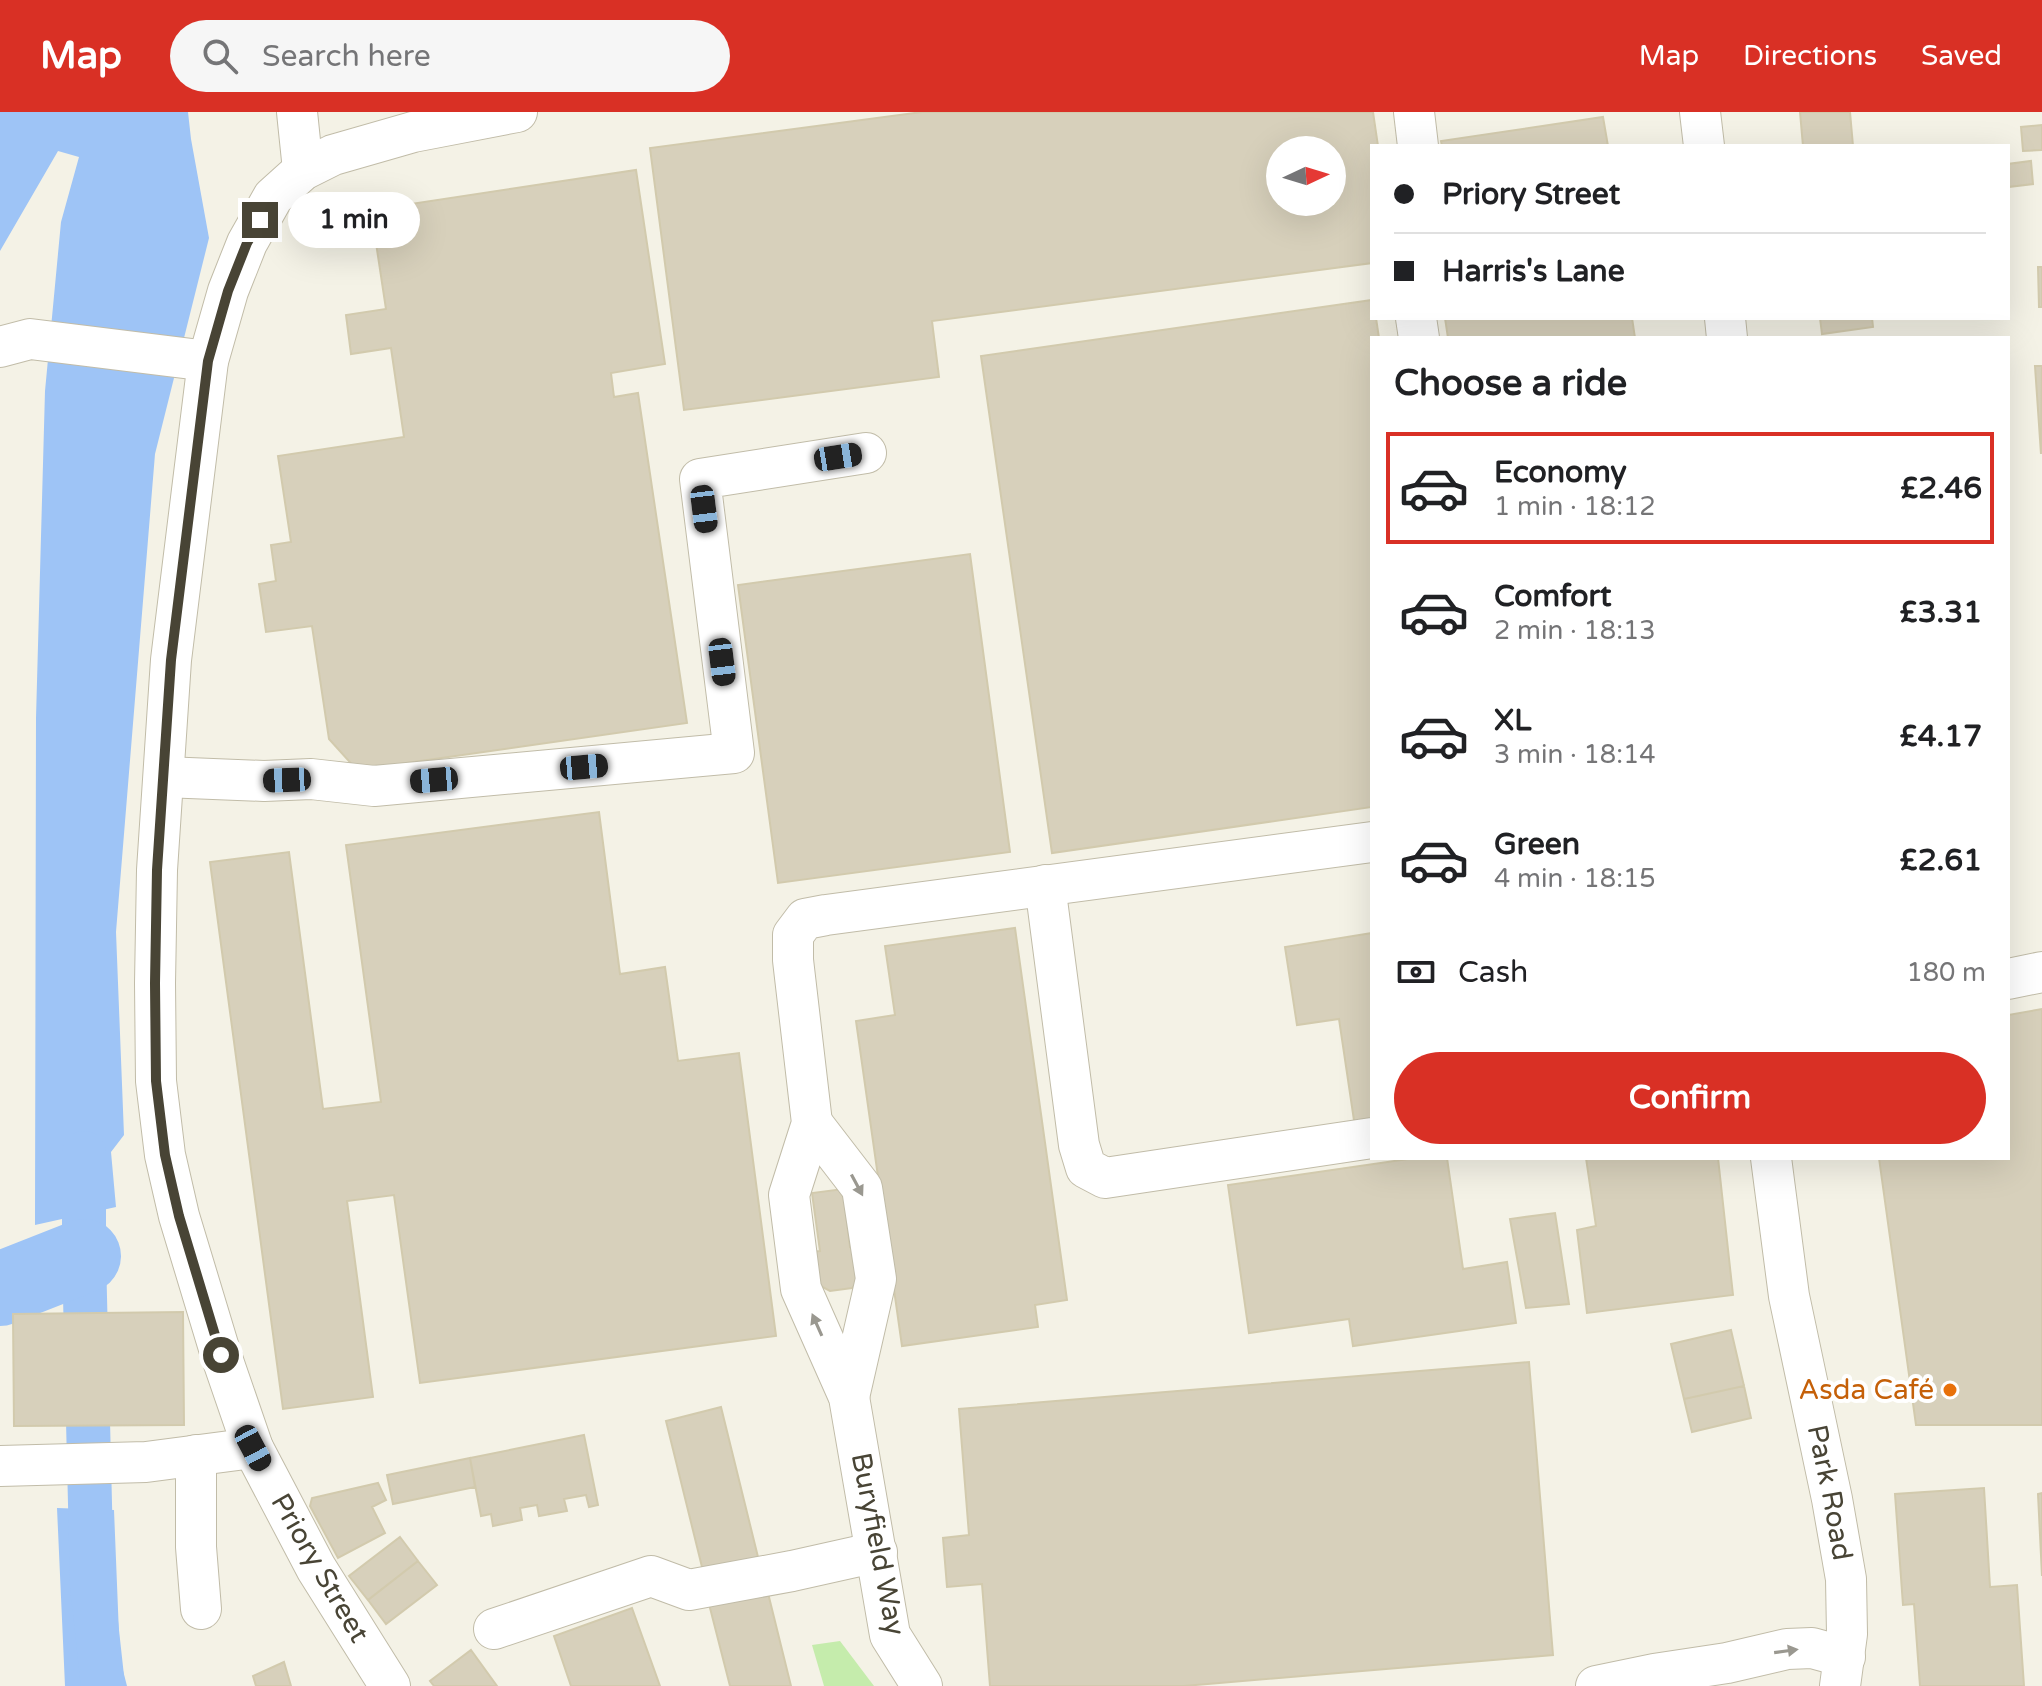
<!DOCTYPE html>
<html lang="en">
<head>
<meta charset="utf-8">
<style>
	:root { --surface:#fff; --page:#f6f6f6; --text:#202124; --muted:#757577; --line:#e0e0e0; --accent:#d93025 }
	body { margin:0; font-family:"Varela Round",sans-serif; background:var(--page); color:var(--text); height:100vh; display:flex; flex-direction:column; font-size:30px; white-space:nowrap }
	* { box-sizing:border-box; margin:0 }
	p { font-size:26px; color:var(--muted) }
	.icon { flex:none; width:44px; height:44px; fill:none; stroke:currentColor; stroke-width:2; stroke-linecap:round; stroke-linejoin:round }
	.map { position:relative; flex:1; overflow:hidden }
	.details { position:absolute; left:1370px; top:224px; width:640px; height:824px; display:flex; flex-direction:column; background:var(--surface); border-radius:0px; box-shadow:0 8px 32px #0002 }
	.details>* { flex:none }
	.hud { position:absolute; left:1370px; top:32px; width:640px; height:176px; border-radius:0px; box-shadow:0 8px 32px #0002; display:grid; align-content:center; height:176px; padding:0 24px; background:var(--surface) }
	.needle { width:52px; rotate:86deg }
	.controls { position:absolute; left:1266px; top:24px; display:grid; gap:16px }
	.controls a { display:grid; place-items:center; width:80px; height:80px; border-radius:50%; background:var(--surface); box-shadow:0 8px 32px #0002; font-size:40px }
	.end { position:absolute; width:36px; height:36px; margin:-18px; border:10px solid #484435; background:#fff; box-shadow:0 0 0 4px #fff }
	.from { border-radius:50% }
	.bubble { position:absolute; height:56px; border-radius:28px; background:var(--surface); box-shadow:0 8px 32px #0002; font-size:26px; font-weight:800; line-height:56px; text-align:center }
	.car { position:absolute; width:24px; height:48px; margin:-24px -12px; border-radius:10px; box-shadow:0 0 6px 2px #0007; background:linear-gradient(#222 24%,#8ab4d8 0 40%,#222 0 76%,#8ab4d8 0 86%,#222 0) }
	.hud b { display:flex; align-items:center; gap:28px; height:76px; font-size:30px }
	.hud b+b { border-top:2px solid var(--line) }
	.hud i { width:20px; height:20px; background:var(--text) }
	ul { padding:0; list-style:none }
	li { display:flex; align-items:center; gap:24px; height:112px; margin:0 16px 12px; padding:0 8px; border:4px solid transparent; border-radius:0px }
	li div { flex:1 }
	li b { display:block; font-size:30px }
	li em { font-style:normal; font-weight:800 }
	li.current { border-color:var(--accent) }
	li>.icon { width:72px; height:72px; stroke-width:1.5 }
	h2 { padding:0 24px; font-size:36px; line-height:96px }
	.pay { display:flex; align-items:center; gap:20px; height:88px; padding:0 24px; font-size:30px }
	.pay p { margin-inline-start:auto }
	.action { display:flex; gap:16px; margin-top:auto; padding:16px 24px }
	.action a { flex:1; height:92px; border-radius:48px; background:var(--accent); color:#fff; font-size:32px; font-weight:800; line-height:92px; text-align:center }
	header { display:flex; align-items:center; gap:48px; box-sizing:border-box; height:112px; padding:0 40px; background:var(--accent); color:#fff }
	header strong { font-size:38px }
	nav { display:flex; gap:44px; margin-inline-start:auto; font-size:28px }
	.search { width:560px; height:72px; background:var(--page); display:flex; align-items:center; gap:20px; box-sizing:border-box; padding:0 28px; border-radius:44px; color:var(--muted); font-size:30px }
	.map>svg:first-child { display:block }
	.green { fill:#c5ecac }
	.water { fill:#9ec4f6 }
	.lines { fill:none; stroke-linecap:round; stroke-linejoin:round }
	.canal { stroke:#9ec4f6; stroke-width:44 }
	.river { stroke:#9ec4f6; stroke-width:74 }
	.building { fill:#d7d0bb; stroke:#d2caad; stroke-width:2; fill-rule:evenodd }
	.minor-casing { stroke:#c1bca8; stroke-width:42 }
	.minor { stroke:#fff; stroke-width:40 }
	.oneway { fill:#9a9890 }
	.route { stroke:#484435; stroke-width:10 }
	.food-dot { fill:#e8710a; stroke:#fff; stroke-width:3 }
	.labels { text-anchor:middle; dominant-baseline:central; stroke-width:8; stroke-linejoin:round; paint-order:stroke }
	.food-label { font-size:28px; fill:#c56008; stroke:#fff; text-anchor:end }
	.street-label { font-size:28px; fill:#484435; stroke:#fff }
</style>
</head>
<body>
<header>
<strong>Map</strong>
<div class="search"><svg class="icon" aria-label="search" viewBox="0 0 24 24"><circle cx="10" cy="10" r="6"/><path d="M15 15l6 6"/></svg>Search here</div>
<nav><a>Map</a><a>Directions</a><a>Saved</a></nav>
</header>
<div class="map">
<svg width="2042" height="1574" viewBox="0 0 2042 1574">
	<rect width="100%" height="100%" fill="#f4f2e6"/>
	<!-- green -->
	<path class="green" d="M840,1529L874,1574H824L812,1533Z"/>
	<!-- water -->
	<path class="water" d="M0,0H188L191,27L209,126L155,342L116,820L124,1023L111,1040L116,1095L35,1113L36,606L45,279L61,110L79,45L58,39L0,139Z
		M0,1157L17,1159L18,1181L0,1193Z
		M57,1396L114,1398L120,1547L127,1574H65Z"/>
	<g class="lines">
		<!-- canal -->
		<path class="canal" d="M84,1041V1144L92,1474L103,1574"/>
		<!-- river -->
		<path class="river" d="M0,1177L84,1144"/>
	</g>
	<!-- building -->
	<path class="building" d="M922,0H1373L1378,34H1372V151L932,209L939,265L684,298L650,36ZM1280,38H1332V90H1280Z
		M1800,0H1850L1853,34H1803Z
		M1603,5L1608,34H1442L1441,29Z
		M2042,13V38L2023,39L2021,15Z
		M2031,49L2033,72L2008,75V52Z
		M636,58L665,252L611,261L614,285L638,281L687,611L357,658L329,627L312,514L266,520L259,472L276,469L271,433L291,430L278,344L404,325L391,236L351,242L346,203L386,197L371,98Z
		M2038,155H2042V195H2039Z
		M1372,188V206H1376L1379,226H1372V695L1052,741L981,244Z
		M1445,206H1632L1635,226H1448Z
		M1820,206H1872L1873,215L1822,222Z
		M2035,254H2042L2041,342Z
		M970,442L1010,740L778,771L738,473Z
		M599,700L620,862L665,855L678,949L739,941L776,1224L420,1271L394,1083L347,1089L373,1285L283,1297L210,750L289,740L323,997L381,990L346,733Z
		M1015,816L1067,1188L1035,1193L1038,1215L902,1234L856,909L895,903L885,834Z
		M1372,821V1012L1355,1015L1339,907L1297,913L1285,835Z
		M2042,897V1313H1916L1879,1046H2008V903Z
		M1415,1046H1447L1463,1157L1507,1150L1516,1211L1353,1234L1349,1207L1249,1221L1228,1073Z
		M1586,1046H1718L1733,1183L1587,1201L1577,1118L1596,1114Z
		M843,1077L850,1135L861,1133L865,1164L852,1176L830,1179L815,1171L810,1140L820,1139L812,1081Z
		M1555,1101L1569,1192L1526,1196L1510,1107Z
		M183,1200L184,1313L14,1314L13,1202Z
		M1731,1218L1744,1274L1684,1287L1671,1232Z
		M1529,1250L1553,1543L1184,1574H990L982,1472L947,1475L943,1426L969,1423L959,1297Z
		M1744,1274L1751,1306L1692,1320L1684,1287Z
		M721,1295L758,1445L703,1459L666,1309Z
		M584,1323L598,1393L589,1395L586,1383L564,1387L567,1399L539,1404L537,1393L520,1396L522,1408L493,1414L491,1402L481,1404L470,1346Z
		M470,1346L475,1375L393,1392L387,1363Z
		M378,1371L386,1388L372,1395L385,1421L338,1446L310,1394L312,1386Z
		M1984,1376L1990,1475L2017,1473L2024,1574H1920L1914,1492L1903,1493L1895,1382Z
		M2042,1381V1464L2038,1382Z
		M400,1425L418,1449L368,1488L349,1464Z
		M418,1449L437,1473L386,1512L368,1488Z
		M767,1477L791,1574H730L709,1492Z
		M632,1496L660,1574H571L554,1524Z
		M471,1538L497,1574H434L430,1569Z
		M284,1550L291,1574H256L253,1564Z"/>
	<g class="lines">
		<defs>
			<g id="minor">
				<path d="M297,0L303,58"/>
				<path d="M1414,0L1418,34"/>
				<path d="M1700,0L1704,34"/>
				<path d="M1416,206L1419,226"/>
				<path d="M1725,206L1727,226"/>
				<path d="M0,235L30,227L208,249"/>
				<path d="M164,665L264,669L311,667L374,674L734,641L700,367L866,341"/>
				<path d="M1045,773L1079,1033L1086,1056L1105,1066L1372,1026"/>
				<path d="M2008,867L2042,860"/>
				<path d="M812,1011L862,1076L876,1167L849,1285"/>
				<path id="s1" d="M1771,1046L1789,1184L1832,1387L1846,1467L1847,1522L1840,1574"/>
				<path d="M196,1343V1435L201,1497"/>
				<path d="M0,1354L146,1350L253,1336"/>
				<path d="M494,1517L651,1464L689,1478L792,1459L877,1440"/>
				<path d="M390,1574L316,1456L253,1336L221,1243L179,1104L165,1043L156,969L155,871L157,758L171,548L208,249L228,179L247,131L273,85L303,58L333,43L413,20L517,0"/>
				<path d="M922,1574L890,1523L849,1285L801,1177L789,1083L812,1011L793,848V823L805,807L826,803L1372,730"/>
				<path d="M1596,1574L1654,1562L1727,1551L1787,1537L1812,1536L1845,1545"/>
			</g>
		</defs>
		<!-- minor casing -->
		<use href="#minor" class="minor-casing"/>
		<!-- minor -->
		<use href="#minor" class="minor"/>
	</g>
	<!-- one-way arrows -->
	<defs><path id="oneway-solid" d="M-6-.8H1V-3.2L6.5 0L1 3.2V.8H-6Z" transform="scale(2)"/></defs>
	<g class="oneway">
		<use href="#oneway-solid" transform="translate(857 1073) rotate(62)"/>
		<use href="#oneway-solid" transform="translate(817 1213) rotate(-114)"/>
		<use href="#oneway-solid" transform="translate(1786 1539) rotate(-8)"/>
	</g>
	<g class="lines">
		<!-- route -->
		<path class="route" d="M221,1243L179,1104L165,1043L156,969L155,871L157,758L171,548L208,249L228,179L247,131L260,108"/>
	</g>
	<!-- markers -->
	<circle class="food-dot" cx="1950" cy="1278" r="8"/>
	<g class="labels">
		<!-- food labels -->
		<g class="food-label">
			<text x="1934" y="1278">Asda Café</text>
		</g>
		<!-- street labels -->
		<g class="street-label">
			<text stroke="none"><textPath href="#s1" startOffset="340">Park Road</textPath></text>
			<text transform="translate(878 1432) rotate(79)">Buryfield Way</text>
			<text transform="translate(320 1456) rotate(60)">Priory Street</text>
		</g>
	</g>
</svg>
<div class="controls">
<a><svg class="needle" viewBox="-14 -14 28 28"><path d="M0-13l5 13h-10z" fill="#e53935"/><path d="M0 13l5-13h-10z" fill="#757577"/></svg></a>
</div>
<i class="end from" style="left:221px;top:1243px"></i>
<i class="end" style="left:260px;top:108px"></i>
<div class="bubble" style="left:288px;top:80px;width:132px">1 min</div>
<i class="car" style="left:838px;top:345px;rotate:81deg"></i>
<i class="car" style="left:704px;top:397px;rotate:173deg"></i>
<i class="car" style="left:722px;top:550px;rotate:173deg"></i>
<i class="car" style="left:584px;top:655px;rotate:85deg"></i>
<i class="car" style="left:287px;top:668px;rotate:268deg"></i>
<i class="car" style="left:434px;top:668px;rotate:265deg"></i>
<i class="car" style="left:253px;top:1336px;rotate:152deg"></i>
<div class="hud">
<b><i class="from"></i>Priory Street</b>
<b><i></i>Harris's Lane</b>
</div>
<section class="details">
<h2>Choose a ride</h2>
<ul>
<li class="current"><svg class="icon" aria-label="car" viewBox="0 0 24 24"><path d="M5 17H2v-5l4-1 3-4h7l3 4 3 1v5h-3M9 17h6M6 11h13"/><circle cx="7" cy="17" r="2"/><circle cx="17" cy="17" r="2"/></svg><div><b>Economy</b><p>1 min · 18:12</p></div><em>£2.46</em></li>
<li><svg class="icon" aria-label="car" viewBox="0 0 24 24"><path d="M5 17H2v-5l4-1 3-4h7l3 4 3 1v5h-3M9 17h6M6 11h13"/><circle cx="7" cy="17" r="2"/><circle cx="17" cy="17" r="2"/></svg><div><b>Comfort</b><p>2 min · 18:13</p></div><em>£3.31</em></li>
<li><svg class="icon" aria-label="car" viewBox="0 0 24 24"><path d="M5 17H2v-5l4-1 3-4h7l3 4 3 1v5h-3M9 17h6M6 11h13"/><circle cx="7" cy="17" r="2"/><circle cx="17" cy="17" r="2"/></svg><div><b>XL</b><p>3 min · 18:14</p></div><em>£4.17</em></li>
<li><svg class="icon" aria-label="car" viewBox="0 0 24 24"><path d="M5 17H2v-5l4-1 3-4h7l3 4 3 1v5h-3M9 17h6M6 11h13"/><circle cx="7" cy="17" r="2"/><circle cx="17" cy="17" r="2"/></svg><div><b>Green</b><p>4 min · 18:15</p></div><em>£2.61</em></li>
</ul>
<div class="pay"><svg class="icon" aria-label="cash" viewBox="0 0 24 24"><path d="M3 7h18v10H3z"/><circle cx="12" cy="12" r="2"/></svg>Cash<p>180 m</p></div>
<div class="action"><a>Confirm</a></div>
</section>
</div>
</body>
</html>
